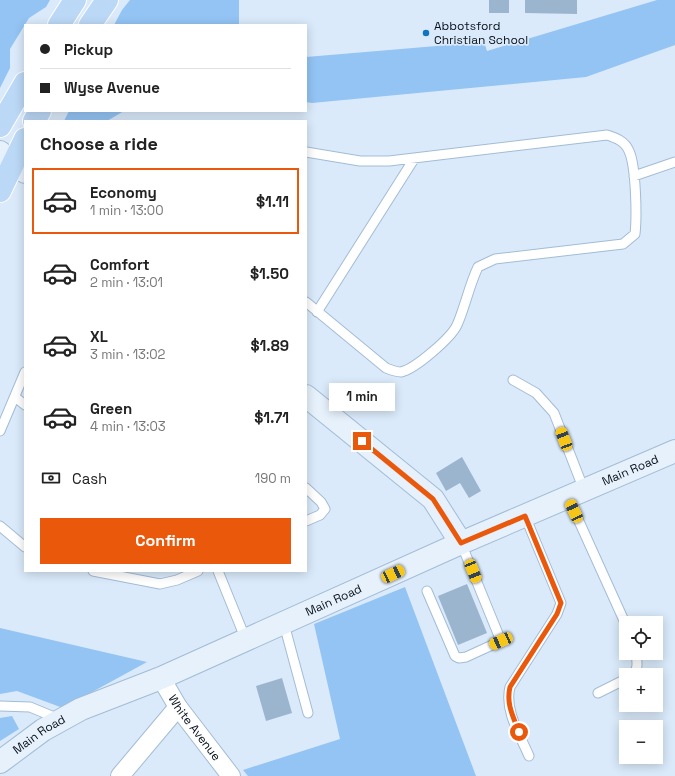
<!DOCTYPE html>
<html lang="en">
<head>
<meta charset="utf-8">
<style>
	:root { --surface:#fff; --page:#f2f2f2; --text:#222; --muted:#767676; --line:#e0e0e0; --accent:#ea580c }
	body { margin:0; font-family:"Space Grotesk",sans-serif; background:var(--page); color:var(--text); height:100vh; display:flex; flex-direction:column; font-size:15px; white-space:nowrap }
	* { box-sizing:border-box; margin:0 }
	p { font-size:13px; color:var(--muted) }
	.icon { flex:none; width:22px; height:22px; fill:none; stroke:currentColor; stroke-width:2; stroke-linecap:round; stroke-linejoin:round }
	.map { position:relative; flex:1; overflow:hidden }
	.side { position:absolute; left:24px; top:120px; width:283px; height:452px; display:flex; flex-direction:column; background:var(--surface); border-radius:0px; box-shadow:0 2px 10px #0003 }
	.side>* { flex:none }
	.top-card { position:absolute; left:24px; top:24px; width:283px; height:88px; border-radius:0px; box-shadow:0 2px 10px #0003; display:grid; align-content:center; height:88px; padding:0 16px; background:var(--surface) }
	.fabs { position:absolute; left:619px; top:616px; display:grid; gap:8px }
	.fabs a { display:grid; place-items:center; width:44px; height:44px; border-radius:0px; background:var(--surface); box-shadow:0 2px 10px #0003; font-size:20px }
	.end { position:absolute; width:18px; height:18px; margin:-9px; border:5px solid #ea580c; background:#fff; box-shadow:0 0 0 2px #fff }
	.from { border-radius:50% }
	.bubble { position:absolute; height:28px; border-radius:0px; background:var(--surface); box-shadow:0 2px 10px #0003; font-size:13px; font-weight:700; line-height:28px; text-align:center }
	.car { position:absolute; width:12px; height:24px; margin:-12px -6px; border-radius:5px; box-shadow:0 0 3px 1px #0007; background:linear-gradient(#f5c518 24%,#345 0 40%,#f5c518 0 76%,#345 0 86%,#f5c518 0) }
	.top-card b { display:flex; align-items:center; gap:14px; height:38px; font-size:15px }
	.top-card b+b { border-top:1px solid var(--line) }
	.top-card i { width:10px; height:10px; background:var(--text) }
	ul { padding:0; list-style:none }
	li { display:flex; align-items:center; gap:12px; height:66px; margin:0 8px 6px; padding:0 8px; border:2px solid transparent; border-radius:0px }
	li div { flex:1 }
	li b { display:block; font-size:15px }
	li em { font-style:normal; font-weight:700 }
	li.active { border-color:var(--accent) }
	li>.icon { width:36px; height:36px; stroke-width:1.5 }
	h2 { padding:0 16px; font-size:18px; line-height:48px }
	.pay { display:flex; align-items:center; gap:10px; height:44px; padding:0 16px; font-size:15px }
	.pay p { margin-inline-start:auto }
	.action { display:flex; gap:8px; margin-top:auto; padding:8px 16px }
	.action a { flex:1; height:46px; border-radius:0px; background:var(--accent); color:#fff; font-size:16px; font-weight:700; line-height:46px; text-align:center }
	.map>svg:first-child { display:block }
	.green { fill:#93c4f4 }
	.building { fill:#9bb5cf }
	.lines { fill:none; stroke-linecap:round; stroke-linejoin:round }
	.service-casing { stroke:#a2bcd6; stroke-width:11 }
	.minor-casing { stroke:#a2bcd6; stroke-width:20 }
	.secondary-casing { stroke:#a2bcd6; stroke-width:24 }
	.trunk-casing { stroke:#fff; stroke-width:24 }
	.service { stroke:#fff; stroke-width:9 }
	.minor { stroke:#fff; stroke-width:18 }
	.secondary { stroke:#e6f1fc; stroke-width:22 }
	.trunk { stroke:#bbd8f6; stroke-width:22 }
	.route { stroke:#ea580c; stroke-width:5 }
	.poi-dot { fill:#0e74bf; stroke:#daeafa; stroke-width:1.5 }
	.labels { text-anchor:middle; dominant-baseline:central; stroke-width:3.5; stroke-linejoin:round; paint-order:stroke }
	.poi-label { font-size:12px; fill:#08111a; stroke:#daeafa; text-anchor:start }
	.street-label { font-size:12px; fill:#08111a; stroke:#daeafa }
</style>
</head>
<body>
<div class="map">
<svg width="675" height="776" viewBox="0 0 675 776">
	<rect width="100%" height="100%" fill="#daeafa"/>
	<!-- green -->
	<path class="green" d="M0,0H50L46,7L29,18L10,49V68L0,88Z
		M130,0H239V25H114L122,10Z
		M657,0H675V45L586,77L312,103L306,102V57L484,42L487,51Z
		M69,111H124L107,121H64Z
		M405,587L476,776H248L243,770L340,739L314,624Z
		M0,628L147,662L63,708L17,691L0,694Z
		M12,716L19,729L0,741V718Z"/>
	<!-- building -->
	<path class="building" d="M489,0H509V13H489Z
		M525,0H577V14L525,13Z
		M462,457L481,491L469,498L460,483L446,491L436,473Z
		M467,584L487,633L458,645L438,596Z
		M282,678L292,713L266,721L256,686Z"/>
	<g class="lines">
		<defs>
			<path id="service" d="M306,152L360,161H389L607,135C616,138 625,141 629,151C636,166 637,216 635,234L623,244L495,259L478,267C469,286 465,307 457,325C451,338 415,369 401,372C396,372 391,370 386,368L306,302
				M634,176L675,162
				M317,312L414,159
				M513,380L536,393L554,413L584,490
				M15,397L25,405
				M0,431L25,372
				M306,488L321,502L325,509L320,515L306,521
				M568,497L626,625
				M525,516L561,603L557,614L510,687C504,710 520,735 529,756
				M0,526L25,547
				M93,571L160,584L177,580L198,571
				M218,571L246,640
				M427,591L455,656L459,658L466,657L501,641L461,543
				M284,624L308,713
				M632,675C639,670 637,661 636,653
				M598,693L626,679
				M0,706L30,707L59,719"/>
			<g id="minor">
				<path id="s1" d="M161,678L178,707L231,776"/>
				<path d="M120,776L178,707"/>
			</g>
			<g id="secondary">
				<path d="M0,152L25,172"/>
				<path d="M306,396L433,499L461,543"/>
				<path id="s2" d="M0,762L43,730L81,709L161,678L461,543L675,451"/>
			</g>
			<path id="trunk" d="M59,25L75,0
				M90,25L107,0
				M34,121L40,111
				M0,126L25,83
				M0,191L25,139"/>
		</defs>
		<!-- service casing -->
		<use href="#service" class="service-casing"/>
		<!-- minor casing -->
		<use href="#minor" class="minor-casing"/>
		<!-- secondary casing -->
		<use href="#secondary" class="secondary-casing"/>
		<!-- trunk casing -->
		<use href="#trunk" class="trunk-casing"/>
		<!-- service -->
		<use href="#service" class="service"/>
		<!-- minor -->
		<use href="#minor" class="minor"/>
		<!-- secondary -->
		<use href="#secondary" class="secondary"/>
		<!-- trunk -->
		<use href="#trunk" class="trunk"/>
	</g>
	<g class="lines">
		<!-- route -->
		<path class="route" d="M362,441L433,499L461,543L525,516L561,603L557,614L510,687C506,704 513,716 519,732"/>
	</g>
	<!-- markers -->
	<circle class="poi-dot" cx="426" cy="33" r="4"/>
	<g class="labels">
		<!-- poi labels -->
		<g class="poi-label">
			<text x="434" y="26">Abbotsford<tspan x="434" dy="14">Christian School</tspan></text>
		</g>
		<!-- street labels -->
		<g class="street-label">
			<text stroke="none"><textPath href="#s2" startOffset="696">Main Road</textPath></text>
			<text stroke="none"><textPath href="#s2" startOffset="372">Main Road</textPath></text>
			<text stroke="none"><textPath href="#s1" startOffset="60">White Avenue</textPath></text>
			<text stroke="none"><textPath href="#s2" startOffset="48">Main Road</textPath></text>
		</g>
	</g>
</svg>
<div class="fabs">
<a><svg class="icon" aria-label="locate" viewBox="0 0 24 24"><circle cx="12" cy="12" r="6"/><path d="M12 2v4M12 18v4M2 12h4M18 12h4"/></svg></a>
<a>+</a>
<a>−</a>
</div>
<i class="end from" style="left:519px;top:732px"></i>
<i class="end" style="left:362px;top:441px"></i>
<div class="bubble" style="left:329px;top:383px;width:66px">1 min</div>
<i class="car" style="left:564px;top:439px;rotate:339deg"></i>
<i class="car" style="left:574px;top:511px;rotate:335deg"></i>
<i class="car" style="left:473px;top:571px;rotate:158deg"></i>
<i class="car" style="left:393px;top:574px;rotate:65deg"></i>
<i class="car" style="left:501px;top:641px;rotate:246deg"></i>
<div class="top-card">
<b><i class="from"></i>Pickup</b>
<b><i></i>Wyse Avenue</b>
</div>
<section class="side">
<h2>Choose a ride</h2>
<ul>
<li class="active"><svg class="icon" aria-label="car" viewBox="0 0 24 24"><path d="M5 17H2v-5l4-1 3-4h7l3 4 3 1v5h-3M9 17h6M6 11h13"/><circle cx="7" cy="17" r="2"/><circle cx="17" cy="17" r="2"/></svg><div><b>Economy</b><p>1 min · 13:00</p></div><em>$1.11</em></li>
<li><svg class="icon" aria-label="car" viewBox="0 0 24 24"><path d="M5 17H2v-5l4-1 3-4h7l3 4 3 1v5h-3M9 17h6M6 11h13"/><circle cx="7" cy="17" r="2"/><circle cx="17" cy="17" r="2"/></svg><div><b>Comfort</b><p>2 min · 13:01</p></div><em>$1.50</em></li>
<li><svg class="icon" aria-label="car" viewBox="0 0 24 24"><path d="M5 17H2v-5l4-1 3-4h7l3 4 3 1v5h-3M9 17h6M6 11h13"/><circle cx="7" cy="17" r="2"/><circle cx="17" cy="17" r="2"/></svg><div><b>XL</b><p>3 min · 13:02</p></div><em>$1.89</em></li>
<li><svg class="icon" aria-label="car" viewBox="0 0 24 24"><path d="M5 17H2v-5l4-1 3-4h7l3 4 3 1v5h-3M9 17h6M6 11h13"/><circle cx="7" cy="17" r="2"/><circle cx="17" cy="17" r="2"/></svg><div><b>Green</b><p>4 min · 13:03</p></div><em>$1.71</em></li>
</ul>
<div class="pay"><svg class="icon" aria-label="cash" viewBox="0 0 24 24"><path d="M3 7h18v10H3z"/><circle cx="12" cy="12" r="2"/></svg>Cash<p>190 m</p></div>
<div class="action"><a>Confirm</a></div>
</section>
</div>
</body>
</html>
